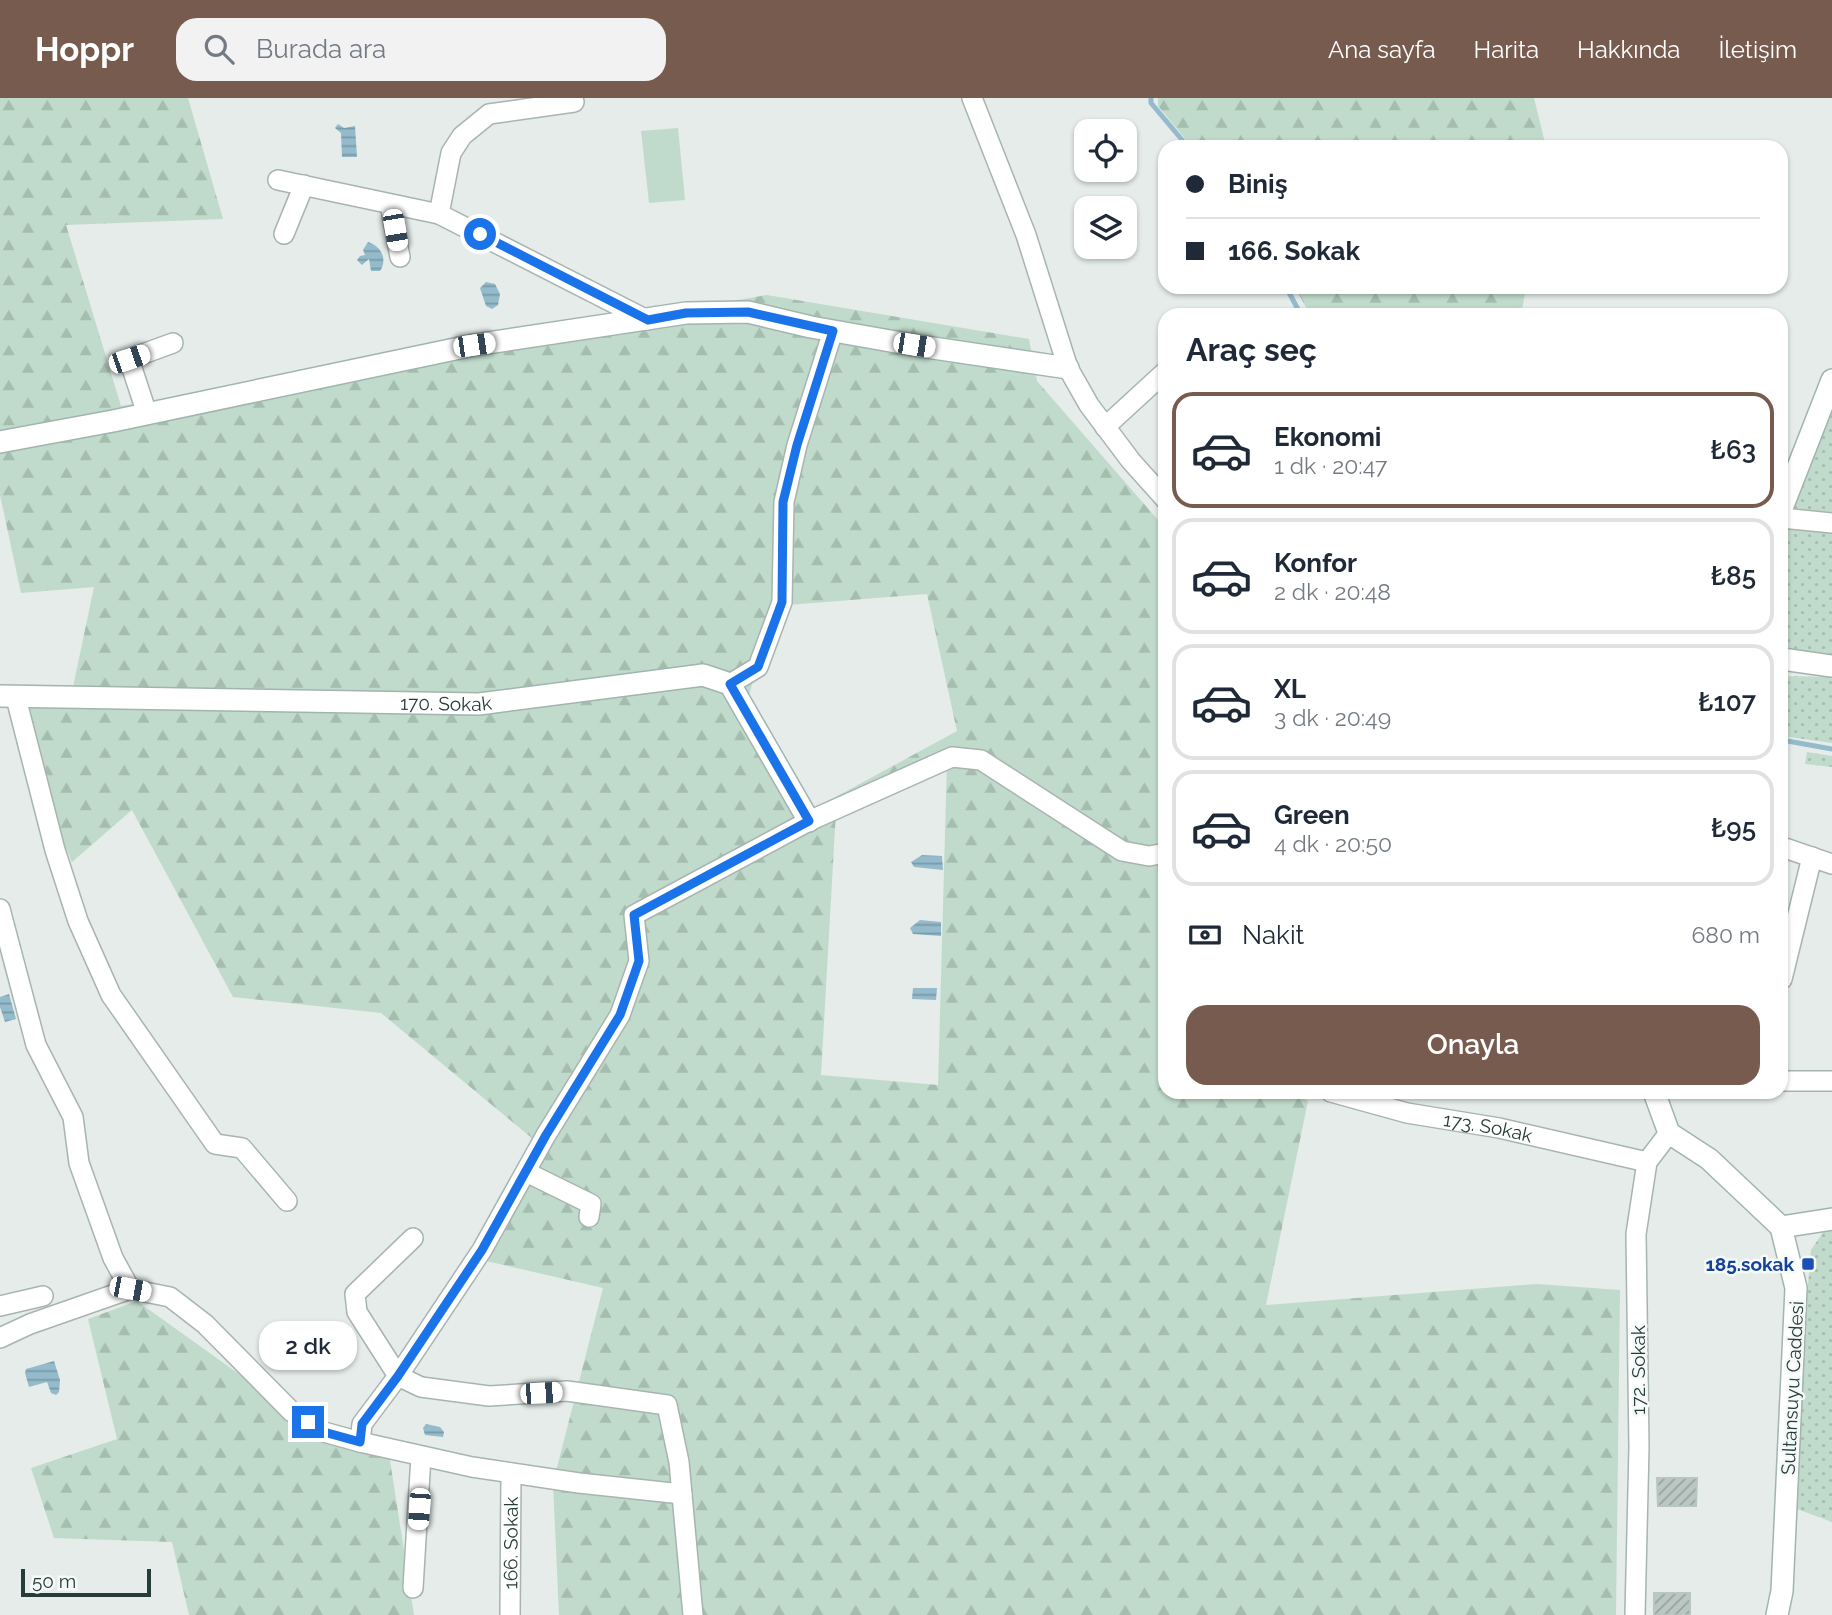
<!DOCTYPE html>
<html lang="tr">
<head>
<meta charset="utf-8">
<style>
	:root { --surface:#fff; --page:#f2f2f3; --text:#1f2937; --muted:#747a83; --line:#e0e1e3; --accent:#775b4f }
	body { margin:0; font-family:Raleway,sans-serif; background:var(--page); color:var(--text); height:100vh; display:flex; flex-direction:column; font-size:26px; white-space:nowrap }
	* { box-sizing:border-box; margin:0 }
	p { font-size:23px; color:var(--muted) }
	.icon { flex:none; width:38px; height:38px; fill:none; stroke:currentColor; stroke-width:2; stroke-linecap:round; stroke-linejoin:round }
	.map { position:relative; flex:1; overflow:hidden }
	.panel { position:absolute; left:1158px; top:210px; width:630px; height:791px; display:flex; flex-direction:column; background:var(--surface); border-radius:21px; box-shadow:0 2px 5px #0004 }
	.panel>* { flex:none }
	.hud { position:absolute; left:1158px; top:42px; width:630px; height:154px; border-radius:21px; box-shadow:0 2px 5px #0004; display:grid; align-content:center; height:154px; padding:0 28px; background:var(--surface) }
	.controls { position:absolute; left:1074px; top:21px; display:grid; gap:14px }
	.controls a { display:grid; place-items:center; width:63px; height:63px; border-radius:14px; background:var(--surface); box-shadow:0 2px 5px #0004; font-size:35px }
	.scale { position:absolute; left:21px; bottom:18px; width:130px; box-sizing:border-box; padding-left:7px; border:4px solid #263c39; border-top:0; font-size:19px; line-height:24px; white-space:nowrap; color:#263c39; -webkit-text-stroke:5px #f5f9f8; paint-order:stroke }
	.end { position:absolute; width:32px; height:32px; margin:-16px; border:9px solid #1a73e8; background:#fff; box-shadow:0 0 0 4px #fff }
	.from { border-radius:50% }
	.bubble { position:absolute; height:49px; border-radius:21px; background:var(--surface); box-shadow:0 2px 5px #0004; font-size:23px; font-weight:600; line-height:49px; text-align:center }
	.car { position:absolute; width:21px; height:42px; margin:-21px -10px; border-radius:9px; box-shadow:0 0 5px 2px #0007; background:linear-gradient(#fff 24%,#345 0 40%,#fff 0 76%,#345 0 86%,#fff 0) }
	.hud b { display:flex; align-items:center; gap:24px; height:66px; font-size:26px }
	.hud b+b { border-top:2px solid var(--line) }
	.hud i { width:18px; height:18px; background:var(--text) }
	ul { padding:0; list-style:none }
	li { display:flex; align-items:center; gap:21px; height:116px; margin:0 14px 10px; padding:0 14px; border:4px solid var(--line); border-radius:21px }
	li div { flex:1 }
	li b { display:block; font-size:26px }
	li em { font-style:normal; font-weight:600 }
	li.current { border-color:var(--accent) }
	li>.icon { width:63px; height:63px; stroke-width:1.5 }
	h2 { padding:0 28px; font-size:32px; line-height:84px }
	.pay { display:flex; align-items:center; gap:18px; height:77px; padding:0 28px; font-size:26px }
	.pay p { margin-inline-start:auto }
	.action { display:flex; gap:14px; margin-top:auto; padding:14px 28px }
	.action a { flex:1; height:80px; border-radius:21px; background:var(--accent); color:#fff; font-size:28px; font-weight:600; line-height:80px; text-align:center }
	header { display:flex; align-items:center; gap:42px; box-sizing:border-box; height:98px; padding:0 35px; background:var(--accent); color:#fff }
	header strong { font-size:33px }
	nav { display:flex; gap:38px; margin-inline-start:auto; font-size:24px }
	.search { width:490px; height:63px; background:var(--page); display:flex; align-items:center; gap:18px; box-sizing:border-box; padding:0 24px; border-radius:21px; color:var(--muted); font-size:26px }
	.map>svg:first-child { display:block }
	.grass { fill:url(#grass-dots) }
	.forest { fill:url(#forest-firs); fill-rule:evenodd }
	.garden { fill:#c0dbcb }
	.water { fill:url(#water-rules) }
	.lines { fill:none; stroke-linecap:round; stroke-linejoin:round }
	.stream { stroke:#94bbcb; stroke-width:5 }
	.building { fill:url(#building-hatch); stroke:#b8c5c1; stroke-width:2 }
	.street-casing { stroke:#a8b4b1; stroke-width:22 }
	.secondary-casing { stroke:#a1b4b0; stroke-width:24 }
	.street { stroke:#fff; stroke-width:19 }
	.secondary { stroke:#fff; stroke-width:21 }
	.route { stroke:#1a73e8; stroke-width:9 }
	.transit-dot { fill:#1a4fb4; stroke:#f5f9f8; stroke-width:2.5 }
	.labels { text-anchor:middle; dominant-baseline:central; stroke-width:5; stroke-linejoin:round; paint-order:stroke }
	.street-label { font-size:19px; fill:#263c39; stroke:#f5f9f8 }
	.transit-label { font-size:19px; font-weight:bold; fill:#164399; stroke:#f5f9f8; text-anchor:end }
</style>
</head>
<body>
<header>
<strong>Hoppr</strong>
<div class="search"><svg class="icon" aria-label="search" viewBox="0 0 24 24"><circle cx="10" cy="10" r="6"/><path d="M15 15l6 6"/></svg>Burada ara</div>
<nav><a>Ana sayfa</a><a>Harita</a><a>Hakkında</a><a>İletişim</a></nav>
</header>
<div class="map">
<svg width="1832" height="1517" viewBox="0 0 1832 1517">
	<defs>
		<pattern id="grass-dots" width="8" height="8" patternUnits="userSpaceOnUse" patternTransform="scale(1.75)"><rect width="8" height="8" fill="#c0dbcb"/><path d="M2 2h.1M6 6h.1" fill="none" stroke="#a5bdaf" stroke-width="1.8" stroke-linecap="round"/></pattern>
		<pattern id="forest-firs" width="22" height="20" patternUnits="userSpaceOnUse" patternTransform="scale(1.75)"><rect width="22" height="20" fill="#c0dbcb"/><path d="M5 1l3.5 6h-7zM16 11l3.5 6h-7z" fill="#a5bdaf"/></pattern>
		<pattern id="water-rules" width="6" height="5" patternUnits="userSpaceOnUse" patternTransform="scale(1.75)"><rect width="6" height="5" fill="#94bbcb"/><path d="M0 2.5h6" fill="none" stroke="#7999a6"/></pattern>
		<pattern id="building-hatch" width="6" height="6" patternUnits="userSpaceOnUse" patternTransform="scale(1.75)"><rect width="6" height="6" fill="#bac7c3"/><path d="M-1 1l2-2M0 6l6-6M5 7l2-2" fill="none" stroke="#97a39f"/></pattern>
	</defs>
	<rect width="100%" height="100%" fill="#e5ecea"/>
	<!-- grass -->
	<path class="grass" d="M1832,295V559L1782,549V431Z
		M1782,578L1832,579V645L1782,638Z
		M1807,654L1832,658V669L1805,666Z
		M1828,1127L1832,1128V1424L1789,1408L1811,1152Z"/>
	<!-- forest -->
	<path class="forest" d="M0,0H188L223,121L66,127L121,308L767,197L1029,241L1037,283L1165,430L1166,994H1292L1308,1003L1266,1207L1537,1186L1620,1192L1616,1517H559L553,1385L603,1190L469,1159L539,1046L381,915L233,899L132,712L72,764L8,612L73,589L94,489L21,495L0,397ZM927,496L957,633L810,713L747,604L775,508ZM947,664L938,987L821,977L836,713Z
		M1158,0H1534L1546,49H1192L1158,8Z
		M1295,189H1526L1522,212L1527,217H1310Z
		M137,1203L331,1342L389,1356L414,1517H189L172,1444L54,1440L31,1370L117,1341L88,1221Z"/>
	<!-- garden -->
	<path class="garden" d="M678,30L685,102L649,105L641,33Z"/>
	<!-- water -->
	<path class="water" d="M338,26L344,30L355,28L357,59H342L341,35L335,30Z
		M368,144C381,148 388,161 380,173H371L369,161L362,167L357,162L360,158L365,157L363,152Z
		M486,184L495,186L500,196L498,207L492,211L486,208L480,190Z
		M922,757L942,758L943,772L914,769L911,764Z
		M920,822L941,824V838L913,836L910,830Z
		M913,890H937L936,902L912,901Z
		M9,896L16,921L5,924L0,909V899Z
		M54,1263L60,1282L59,1294L56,1297L51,1295L47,1284L29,1289L25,1275L26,1271Z
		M426,1326L440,1329L444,1334L443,1339L425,1337L423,1330Z"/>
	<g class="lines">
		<!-- stream -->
		<path class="stream" d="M1151,0V5L1188,49
			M1286,189L1301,217
			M1782,642L1832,651"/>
	</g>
	<!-- building -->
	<path class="building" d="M1657,1380H1697L1696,1408H1658Z
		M1654,1495H1690V1517H1654Z"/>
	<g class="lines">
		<defs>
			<g id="street">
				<path d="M972,0L1026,137L1068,270L1089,307L1131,363L1166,402"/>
				<path d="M278,82L439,116L647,222"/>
				<path d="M390,106L400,159"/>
				<path d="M439,116L451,55L462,38L489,16L574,4"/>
				<path d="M284,136L304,87"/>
				<path d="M147,316L129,261L173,245"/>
				<path d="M1105,329L1166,273"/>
				<path d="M1782,420L1832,425"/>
				<path d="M730,586L758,569L782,504L784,404L797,347L833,233"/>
				<path d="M16,600L55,752L78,823L111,897L215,1046L242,1050L287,1103"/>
				<path d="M1782,749L1832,766"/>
				<path d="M0,811L36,947L73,1019L79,1065L113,1160L130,1191"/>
				<path d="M1782,881L1812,759"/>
				<path d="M1782,983H1832"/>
				<path id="s1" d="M1331,994L1407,1015L1499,1030L1647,1064"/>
				<path d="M526,1074L591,1106L589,1119"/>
				<path d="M413,1140L355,1196L357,1214L398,1278L421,1289L489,1298L567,1293L667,1307L679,1364L693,1517"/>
				<path d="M0,1208L43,1198"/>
				<path d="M0,1240L30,1226L130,1191L170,1199L205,1226L292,1314L324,1334L360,1344"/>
				<path d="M682,1396L579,1385L472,1369L360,1344L362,1326L398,1278L482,1152L546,1037L620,917L639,863L634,817L809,723L952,659L981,662L1122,753L1149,758L1166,755"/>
				<path d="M413,1490L421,1358"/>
				<path id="s2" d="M510,1517L511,1375"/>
				<path d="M1635,1517L1639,1349L1636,1136L1647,1064L1669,1035"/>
			</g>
			<g id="secondary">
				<path d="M0,344L113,323L474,247L686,215L748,214L811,229L913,247L1068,270"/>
				<path d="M1782,410L1832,282"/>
				<path d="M1782,561L1832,568"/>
				<path id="s3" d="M0,598L479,606L703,577L730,586L809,723"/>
				<path d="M1654,994L1669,1035L1709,1061L1781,1129L1796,1190L1782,1493L1777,1517"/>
				<path d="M1781,1129L1832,1121"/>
			</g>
		</defs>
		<!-- street casing -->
		<use href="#street" class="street-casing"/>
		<!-- secondary casing -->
		<use href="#secondary" class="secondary-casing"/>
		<!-- street -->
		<use href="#street" class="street"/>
		<!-- secondary -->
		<use href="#secondary" class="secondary"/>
	</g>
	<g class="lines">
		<!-- route -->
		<path class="route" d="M308,1324L324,1334L360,1344L362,1326L398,1278L482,1152L546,1037L620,917L639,863L634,817L809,723L730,586L758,569L782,504L783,404L797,347L833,233L748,214L686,215L648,222L480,136"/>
	</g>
	<!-- markers -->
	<rect class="transit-dot" x="1801" y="1159" width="14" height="14" rx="3.5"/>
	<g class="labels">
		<!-- street labels -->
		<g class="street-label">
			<text stroke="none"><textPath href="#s3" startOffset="446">170. Sokak</textPath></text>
			<text stroke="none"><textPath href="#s1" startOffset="161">173. Sokak</textPath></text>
			<text transform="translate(1638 1272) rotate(-90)">172. Sokak</text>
			<text transform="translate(1792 1290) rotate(-87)">Sultansuyu Caddesi</text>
			<text stroke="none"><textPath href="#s2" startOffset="72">166. Sokak</textPath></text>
		</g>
		<!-- transit labels -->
		<g class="transit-label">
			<text x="1794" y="1166">185.sokak</text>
		</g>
	</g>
</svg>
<div class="controls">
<a><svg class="icon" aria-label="locate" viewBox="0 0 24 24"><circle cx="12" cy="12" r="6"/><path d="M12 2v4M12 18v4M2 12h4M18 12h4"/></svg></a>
<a><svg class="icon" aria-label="layers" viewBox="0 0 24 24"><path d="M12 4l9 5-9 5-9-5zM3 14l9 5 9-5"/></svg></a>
</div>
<div class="scale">50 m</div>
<i class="end from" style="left:480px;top:136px"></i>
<i class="end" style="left:308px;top:1324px"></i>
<div class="bubble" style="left:259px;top:1223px;width:98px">2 dk</div>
<i class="car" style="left:395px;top:132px;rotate:170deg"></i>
<i class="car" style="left:474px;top:247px;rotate:82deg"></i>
<i class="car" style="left:914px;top:247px;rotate:99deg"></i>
<i class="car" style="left:129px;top:261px;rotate:71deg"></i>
<i class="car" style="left:130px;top:1191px;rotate:101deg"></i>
<i class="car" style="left:541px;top:1295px;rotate:87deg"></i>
<i class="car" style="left:419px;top:1411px;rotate:184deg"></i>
<div class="hud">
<b><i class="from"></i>Biniş</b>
<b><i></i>166. Sokak</b>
</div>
<section class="panel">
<h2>Araç seç</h2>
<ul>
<li class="current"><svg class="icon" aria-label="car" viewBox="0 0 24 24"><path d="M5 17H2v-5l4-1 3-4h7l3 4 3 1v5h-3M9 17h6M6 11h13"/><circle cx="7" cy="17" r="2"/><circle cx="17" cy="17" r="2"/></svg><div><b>Ekonomi</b><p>1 dk · 20:47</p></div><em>₺63</em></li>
<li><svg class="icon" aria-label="car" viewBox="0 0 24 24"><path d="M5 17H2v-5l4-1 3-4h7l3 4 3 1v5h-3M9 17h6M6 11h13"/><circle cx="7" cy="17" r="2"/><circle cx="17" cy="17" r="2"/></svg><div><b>Konfor</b><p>2 dk · 20:48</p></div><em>₺85</em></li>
<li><svg class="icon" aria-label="car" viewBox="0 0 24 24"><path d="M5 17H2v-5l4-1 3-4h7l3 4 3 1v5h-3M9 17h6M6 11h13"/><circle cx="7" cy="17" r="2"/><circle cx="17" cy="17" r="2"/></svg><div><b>XL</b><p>3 dk · 20:49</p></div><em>₺107</em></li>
<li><svg class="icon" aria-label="car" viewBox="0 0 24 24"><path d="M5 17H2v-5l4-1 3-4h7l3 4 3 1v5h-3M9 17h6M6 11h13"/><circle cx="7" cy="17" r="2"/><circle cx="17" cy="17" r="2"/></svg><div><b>Green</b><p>4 dk · 20:50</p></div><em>₺95</em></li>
</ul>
<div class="pay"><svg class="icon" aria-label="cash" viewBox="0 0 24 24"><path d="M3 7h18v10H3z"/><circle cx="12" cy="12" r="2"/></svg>Nakit<p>680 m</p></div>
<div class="action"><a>Onayla</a></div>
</section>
</div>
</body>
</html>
